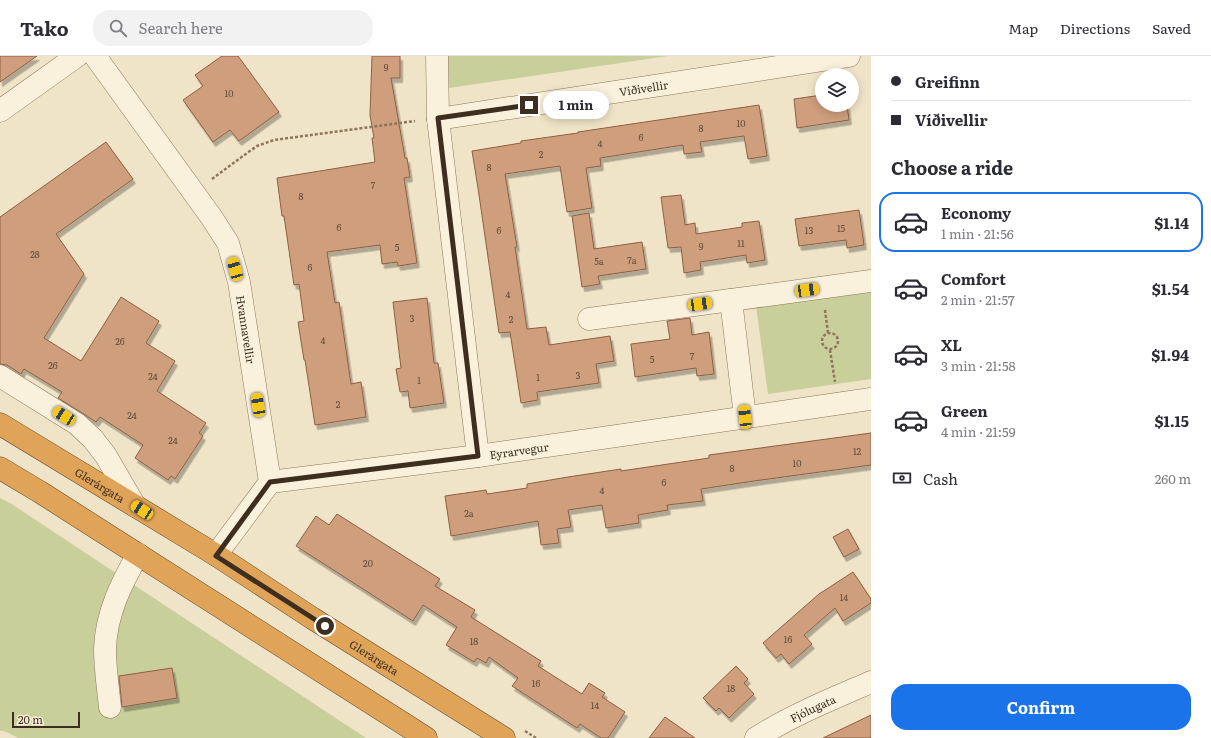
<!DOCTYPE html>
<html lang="en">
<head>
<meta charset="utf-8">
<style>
	:root { --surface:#fff; --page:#f2f2f3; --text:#2b2b33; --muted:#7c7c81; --line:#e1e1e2; --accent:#1a73e8 }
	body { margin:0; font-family:Literata,serif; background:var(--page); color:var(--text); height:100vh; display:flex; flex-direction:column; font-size:15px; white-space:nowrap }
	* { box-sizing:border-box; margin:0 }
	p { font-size:13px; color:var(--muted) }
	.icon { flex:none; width:22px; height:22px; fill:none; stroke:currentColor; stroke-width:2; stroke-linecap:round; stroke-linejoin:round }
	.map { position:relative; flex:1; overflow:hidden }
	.sheet { display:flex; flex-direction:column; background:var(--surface); width:340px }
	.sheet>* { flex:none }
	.banner { display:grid; align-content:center; height:88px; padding:0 20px; background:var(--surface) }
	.tools { position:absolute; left:815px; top:12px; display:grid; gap:8px }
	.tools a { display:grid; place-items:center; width:44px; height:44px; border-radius:50%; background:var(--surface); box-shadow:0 2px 10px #0003; font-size:20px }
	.scale { position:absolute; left:12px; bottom:10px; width:68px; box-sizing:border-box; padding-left:4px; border:2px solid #3d2e20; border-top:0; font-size:11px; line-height:14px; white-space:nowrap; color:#3d2e20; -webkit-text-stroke:3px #f7eed8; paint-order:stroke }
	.end { position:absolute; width:18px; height:18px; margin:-9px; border:5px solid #3d2e20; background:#fff; box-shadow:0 0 0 2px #fff }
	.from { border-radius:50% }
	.bubble { position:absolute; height:28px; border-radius:14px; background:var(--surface); box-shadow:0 2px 10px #0003; font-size:13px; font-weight:700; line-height:28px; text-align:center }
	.car { position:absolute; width:12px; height:24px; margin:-12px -6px; border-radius:5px; box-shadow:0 0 3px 1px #0007; background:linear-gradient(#f5c518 24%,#345 0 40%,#f5c518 0 76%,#345 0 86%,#f5c518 0) }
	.banner b { display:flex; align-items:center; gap:14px; height:38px; font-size:15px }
	.banner b+b { border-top:1px solid var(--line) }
	.banner i { width:10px; height:10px; background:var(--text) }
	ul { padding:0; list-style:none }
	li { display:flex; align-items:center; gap:12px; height:60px; margin:0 8px 6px; padding:0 12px; border:2px solid transparent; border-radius:16px }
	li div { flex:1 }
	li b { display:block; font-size:15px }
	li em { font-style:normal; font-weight:700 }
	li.selected { border-color:var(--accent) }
	li>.icon { width:36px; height:36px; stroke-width:1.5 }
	h2 { padding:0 20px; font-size:18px; line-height:48px }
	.pay { display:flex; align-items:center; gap:10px; height:44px; padding:0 20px; font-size:15px }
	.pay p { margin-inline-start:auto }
	.primary-button { display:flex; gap:8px; margin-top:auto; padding:8px 20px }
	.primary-button a { flex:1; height:46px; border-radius:16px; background:var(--accent); color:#fff; font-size:16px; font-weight:700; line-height:46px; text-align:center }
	header { display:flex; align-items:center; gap:24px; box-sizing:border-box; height:56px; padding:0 20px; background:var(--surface); border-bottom:1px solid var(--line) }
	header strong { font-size:19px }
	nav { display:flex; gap:22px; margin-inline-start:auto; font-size:14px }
	.search { width:280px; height:36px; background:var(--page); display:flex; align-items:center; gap:10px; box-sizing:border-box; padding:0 14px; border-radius:16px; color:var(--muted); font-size:15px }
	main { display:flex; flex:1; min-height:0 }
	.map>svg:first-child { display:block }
	.green { fill:#c9cf9b }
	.building { fill:#cf9f7d; stroke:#8d5f41; filter:url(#shadow) }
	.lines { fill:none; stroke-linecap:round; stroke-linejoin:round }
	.minor-casing { stroke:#8d765c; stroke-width:23 }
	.highway-casing { stroke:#5b4430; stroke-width:23 }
	.path { stroke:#8d765c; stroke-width:2.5; stroke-dasharray:3 2; stroke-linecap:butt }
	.minor { stroke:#faf1dc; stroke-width:22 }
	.highway { stroke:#e0a458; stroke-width:22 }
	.route { stroke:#3d2e20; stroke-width:5 }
	.labels { text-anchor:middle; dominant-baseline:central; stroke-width:3; stroke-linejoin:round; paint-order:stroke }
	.number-label { font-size:9px; fill:#624a37 }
	.street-label { font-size:11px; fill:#3d2e20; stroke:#f7eed8 }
</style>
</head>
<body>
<header>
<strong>Tako</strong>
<div class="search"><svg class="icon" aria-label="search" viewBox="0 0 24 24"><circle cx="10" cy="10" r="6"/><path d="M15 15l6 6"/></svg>Search here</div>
<nav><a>Map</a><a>Directions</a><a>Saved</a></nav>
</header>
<main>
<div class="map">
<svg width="871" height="682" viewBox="0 0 871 682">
	<defs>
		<filter id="shadow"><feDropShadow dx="2.5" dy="4.5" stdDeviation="0" flood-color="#0004"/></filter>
	</defs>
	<rect width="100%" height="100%" fill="#f0e4c8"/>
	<!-- green -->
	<path class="green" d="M447,0H668L449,32Z
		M871,234V323L768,338L756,250Z
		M0,442L10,447L366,682H18L4,675H0Z"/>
	<!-- building -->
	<path class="building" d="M0,0H37L0,26Z
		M222,0H238L279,56L239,85L230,74L213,86L183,44L203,30L195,19Z
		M372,0H400V22H391L405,102H407L410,121L404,122L417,207L398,210L397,206L382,208L380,189L327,196L335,247L339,246L351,328L361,326L366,361L315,369L305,304H304L298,266L304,265L299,228L294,229L284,160H282L277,122L375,106L372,82H374L370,59Z
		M822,39V49H847L849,64L797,72L794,43Z
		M759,49L767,100L748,103L744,80L700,86L702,96L684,98L683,89L600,102L601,110L586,112L592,152L567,156L560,110L505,118L517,191H515L527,273L546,271L549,289L610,280L614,305L596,308L599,327L537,336L538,344L521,347L510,276L499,277L478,132L472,95L521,87V85L578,77V76Z
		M106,86L133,123L56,178L84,218L44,282L81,305L121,241L159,265L146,287L175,305L157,335L206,367L199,377L203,380L175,423L171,420L168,424L135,402L143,389L100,361L96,366L87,360L58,342L62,336L24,313L21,318L7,309L0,308V161Z
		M681,139L685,169L695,167L696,178L742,171V167L759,165L765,204L747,207L746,199L700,206L701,214L684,217L681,191L668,192L661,141Z
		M859,154L864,189L847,192L846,184L799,190L795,163Z
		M589,157L594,193L642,186L646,213L598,220L600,228L582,231L572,160Z
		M427,242L434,307H438L444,347L410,352L408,335L400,336L396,313L401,312L393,246Z
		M690,262L692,279L709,276L714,318L697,320L696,312L635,321L631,288L670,283L667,265Z
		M871,377V409L754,425L701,433L703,445L667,449L668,454L638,459L639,467L606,472L602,449L568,454L571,471L557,473L559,487L541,489L538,465L451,480L445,440L486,434L487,438L527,432V428L568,421L621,413V415L709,402V399Z
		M337,458L440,523L435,530L475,554L471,561L541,605L538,610L582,638L589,627L605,637L602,641L625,656L608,682H601L580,668L577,672L512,630L518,622L489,601L486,607L477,602L474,606L446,589L457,571L423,549L413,565L296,490L316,460L329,469Z
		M848,473L859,493L844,501L833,481Z
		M853,516L871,543V547L843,565L835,552L804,579L812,588L789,608L781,598L776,602L763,587L819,538Z
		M736,610L748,623L744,627L754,638L729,662L719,652L716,655L703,642Z
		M172,612L177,642L122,651L119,620Z
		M871,659V682H823Z
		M665,661L695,682H649Z"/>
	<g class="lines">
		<defs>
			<g id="minor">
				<path id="s1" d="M95,0L212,162L228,187L239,226L270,426L216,499"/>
				<path d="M437,0L438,63L478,400"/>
				<path d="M0,55L77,0"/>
				<path id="s2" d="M438,63L849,0"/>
				<path d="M589,263L731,244"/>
				<path d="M0,320L77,368L93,383L106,400L135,450"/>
				<path d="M745,361L731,244L871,225"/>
				<path id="s3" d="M270,426L478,400L871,343"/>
				<path d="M110,651C108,632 105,612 105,593C106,558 121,528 138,498"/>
				<path id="s4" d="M756,682C792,659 832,643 871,626"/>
			</g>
			<g id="highway">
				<path id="s5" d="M0,368L216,499L312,562L504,682"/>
				<path d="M0,412L40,436L426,682"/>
			</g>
		</defs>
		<!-- minor casing -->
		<use href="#minor" class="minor-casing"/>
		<!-- highway casing -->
		<use href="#highway" class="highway-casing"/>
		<!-- path -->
		<path class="path" d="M212,123L243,100L257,90L274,84L415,65
			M825,254L828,277
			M822 285a8 8 0 1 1 16 0a8 8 0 1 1-16 0Z
			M830,294L835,326
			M525,675L536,682"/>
		<!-- minor -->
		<use href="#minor" class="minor"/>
		<!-- highway -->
		<use href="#highway" class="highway"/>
	</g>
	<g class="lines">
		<!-- route -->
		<path class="route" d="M325,570L216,500L270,426L478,400L438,62L529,49"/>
	</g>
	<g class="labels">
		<!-- number labels -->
		<g class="number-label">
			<text x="386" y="11">9</text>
			<text x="229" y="37">10</text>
			<text x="741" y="67">10</text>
			<text x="701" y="72">8</text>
			<text x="641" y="81">6</text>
			<text x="600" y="87">4</text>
			<text x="541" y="98">2</text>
			<text x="489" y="111">8</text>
			<text x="373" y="129">7</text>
			<text x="301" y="140">8</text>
			<text x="339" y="171">6</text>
			<text x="841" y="172">15</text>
			<text x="499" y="174">6</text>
			<text x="809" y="174">13</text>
			<text x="741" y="187">11</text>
			<text x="701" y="190">9</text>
			<text x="397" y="191">5</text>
			<text x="35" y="198">28</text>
			<text x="632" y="204">7a</text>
			<text x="599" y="205">5a</text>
			<text x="310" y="211">6</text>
			<text x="508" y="238">4</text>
			<text x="412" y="262">3</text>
			<text x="511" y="263">2</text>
			<text x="323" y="284">4</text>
			<text x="120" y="285">26</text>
			<text x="692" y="300">7</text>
			<text x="652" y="303">5</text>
			<text x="53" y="309">26</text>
			<text x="578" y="319">3</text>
			<text x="153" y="320">24</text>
			<text x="538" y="321">1</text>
			<text x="419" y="324">1</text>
			<text x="338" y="348">2</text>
			<text x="132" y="359">24</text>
			<text x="173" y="384">24</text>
			<text x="857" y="395">12</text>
			<text x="797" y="407">10</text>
			<text x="732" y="412">8</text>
			<text x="664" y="426">6</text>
			<text x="602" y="434">4</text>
			<text x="469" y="457">2a</text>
			<text x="368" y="507">20</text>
			<text x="844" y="541">14</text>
			<text x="788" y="583">16</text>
			<text x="474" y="585">18</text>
			<text x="536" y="627">16</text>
			<text x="731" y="632">18</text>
			<text x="595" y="649">14</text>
		</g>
		<!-- street labels -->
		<g class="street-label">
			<text stroke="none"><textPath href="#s2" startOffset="208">Víðivellir</textPath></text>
			<text stroke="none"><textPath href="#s1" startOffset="318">Hvannavellir</textPath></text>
			<text stroke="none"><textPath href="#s3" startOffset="251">Eyrarvegur</textPath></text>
			<text stroke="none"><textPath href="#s5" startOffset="117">Glerárgata</textPath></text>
			<text stroke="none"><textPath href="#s5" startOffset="441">Glerárgata</textPath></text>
			<text stroke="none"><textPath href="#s4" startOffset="64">Fjólugata</textPath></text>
		</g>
	</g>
</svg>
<div class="tools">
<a><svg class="icon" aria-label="layers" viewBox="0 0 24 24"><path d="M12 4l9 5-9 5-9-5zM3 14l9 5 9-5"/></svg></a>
</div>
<div class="scale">20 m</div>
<i class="end from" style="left:325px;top:570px"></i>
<i class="end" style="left:529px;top:49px"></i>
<div class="bubble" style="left:543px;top:35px;width:66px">1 min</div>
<i class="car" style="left:235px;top:213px;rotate:344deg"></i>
<i class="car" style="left:807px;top:234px;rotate:82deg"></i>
<i class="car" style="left:700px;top:248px;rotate:82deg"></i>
<i class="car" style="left:258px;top:349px;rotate:351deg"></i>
<i class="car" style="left:64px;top:360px;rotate:302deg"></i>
<i class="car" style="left:745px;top:361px;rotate:354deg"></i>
<i class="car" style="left:142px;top:454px;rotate:303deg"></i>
</div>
<section class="sheet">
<div class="banner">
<b><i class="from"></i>Greifinn</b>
<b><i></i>Víðivellir</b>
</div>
<h2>Choose a ride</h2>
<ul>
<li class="selected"><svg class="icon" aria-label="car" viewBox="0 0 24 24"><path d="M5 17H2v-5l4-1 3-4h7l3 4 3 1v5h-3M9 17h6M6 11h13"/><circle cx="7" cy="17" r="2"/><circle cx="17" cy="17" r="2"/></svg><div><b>Economy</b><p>1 min · 21:56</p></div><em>$1.14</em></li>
<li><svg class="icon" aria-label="car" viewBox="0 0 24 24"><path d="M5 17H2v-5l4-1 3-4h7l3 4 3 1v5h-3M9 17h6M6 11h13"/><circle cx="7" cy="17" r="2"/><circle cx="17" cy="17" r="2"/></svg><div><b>Comfort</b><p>2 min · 21:57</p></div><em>$1.54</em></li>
<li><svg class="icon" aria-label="car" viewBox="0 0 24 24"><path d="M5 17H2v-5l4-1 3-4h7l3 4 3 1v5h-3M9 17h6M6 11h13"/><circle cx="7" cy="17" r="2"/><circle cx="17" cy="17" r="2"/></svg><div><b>XL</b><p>3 min · 21:58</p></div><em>$1.94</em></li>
<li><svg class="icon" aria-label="car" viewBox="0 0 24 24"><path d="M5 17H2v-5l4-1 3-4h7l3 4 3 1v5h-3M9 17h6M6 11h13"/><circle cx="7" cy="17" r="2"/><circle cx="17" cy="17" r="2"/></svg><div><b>Green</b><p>4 min · 21:59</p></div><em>$1.15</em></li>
</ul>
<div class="pay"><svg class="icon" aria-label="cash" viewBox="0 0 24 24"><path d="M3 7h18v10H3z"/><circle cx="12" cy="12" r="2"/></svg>Cash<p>260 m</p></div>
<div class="primary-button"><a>Confirm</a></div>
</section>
</main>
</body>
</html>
